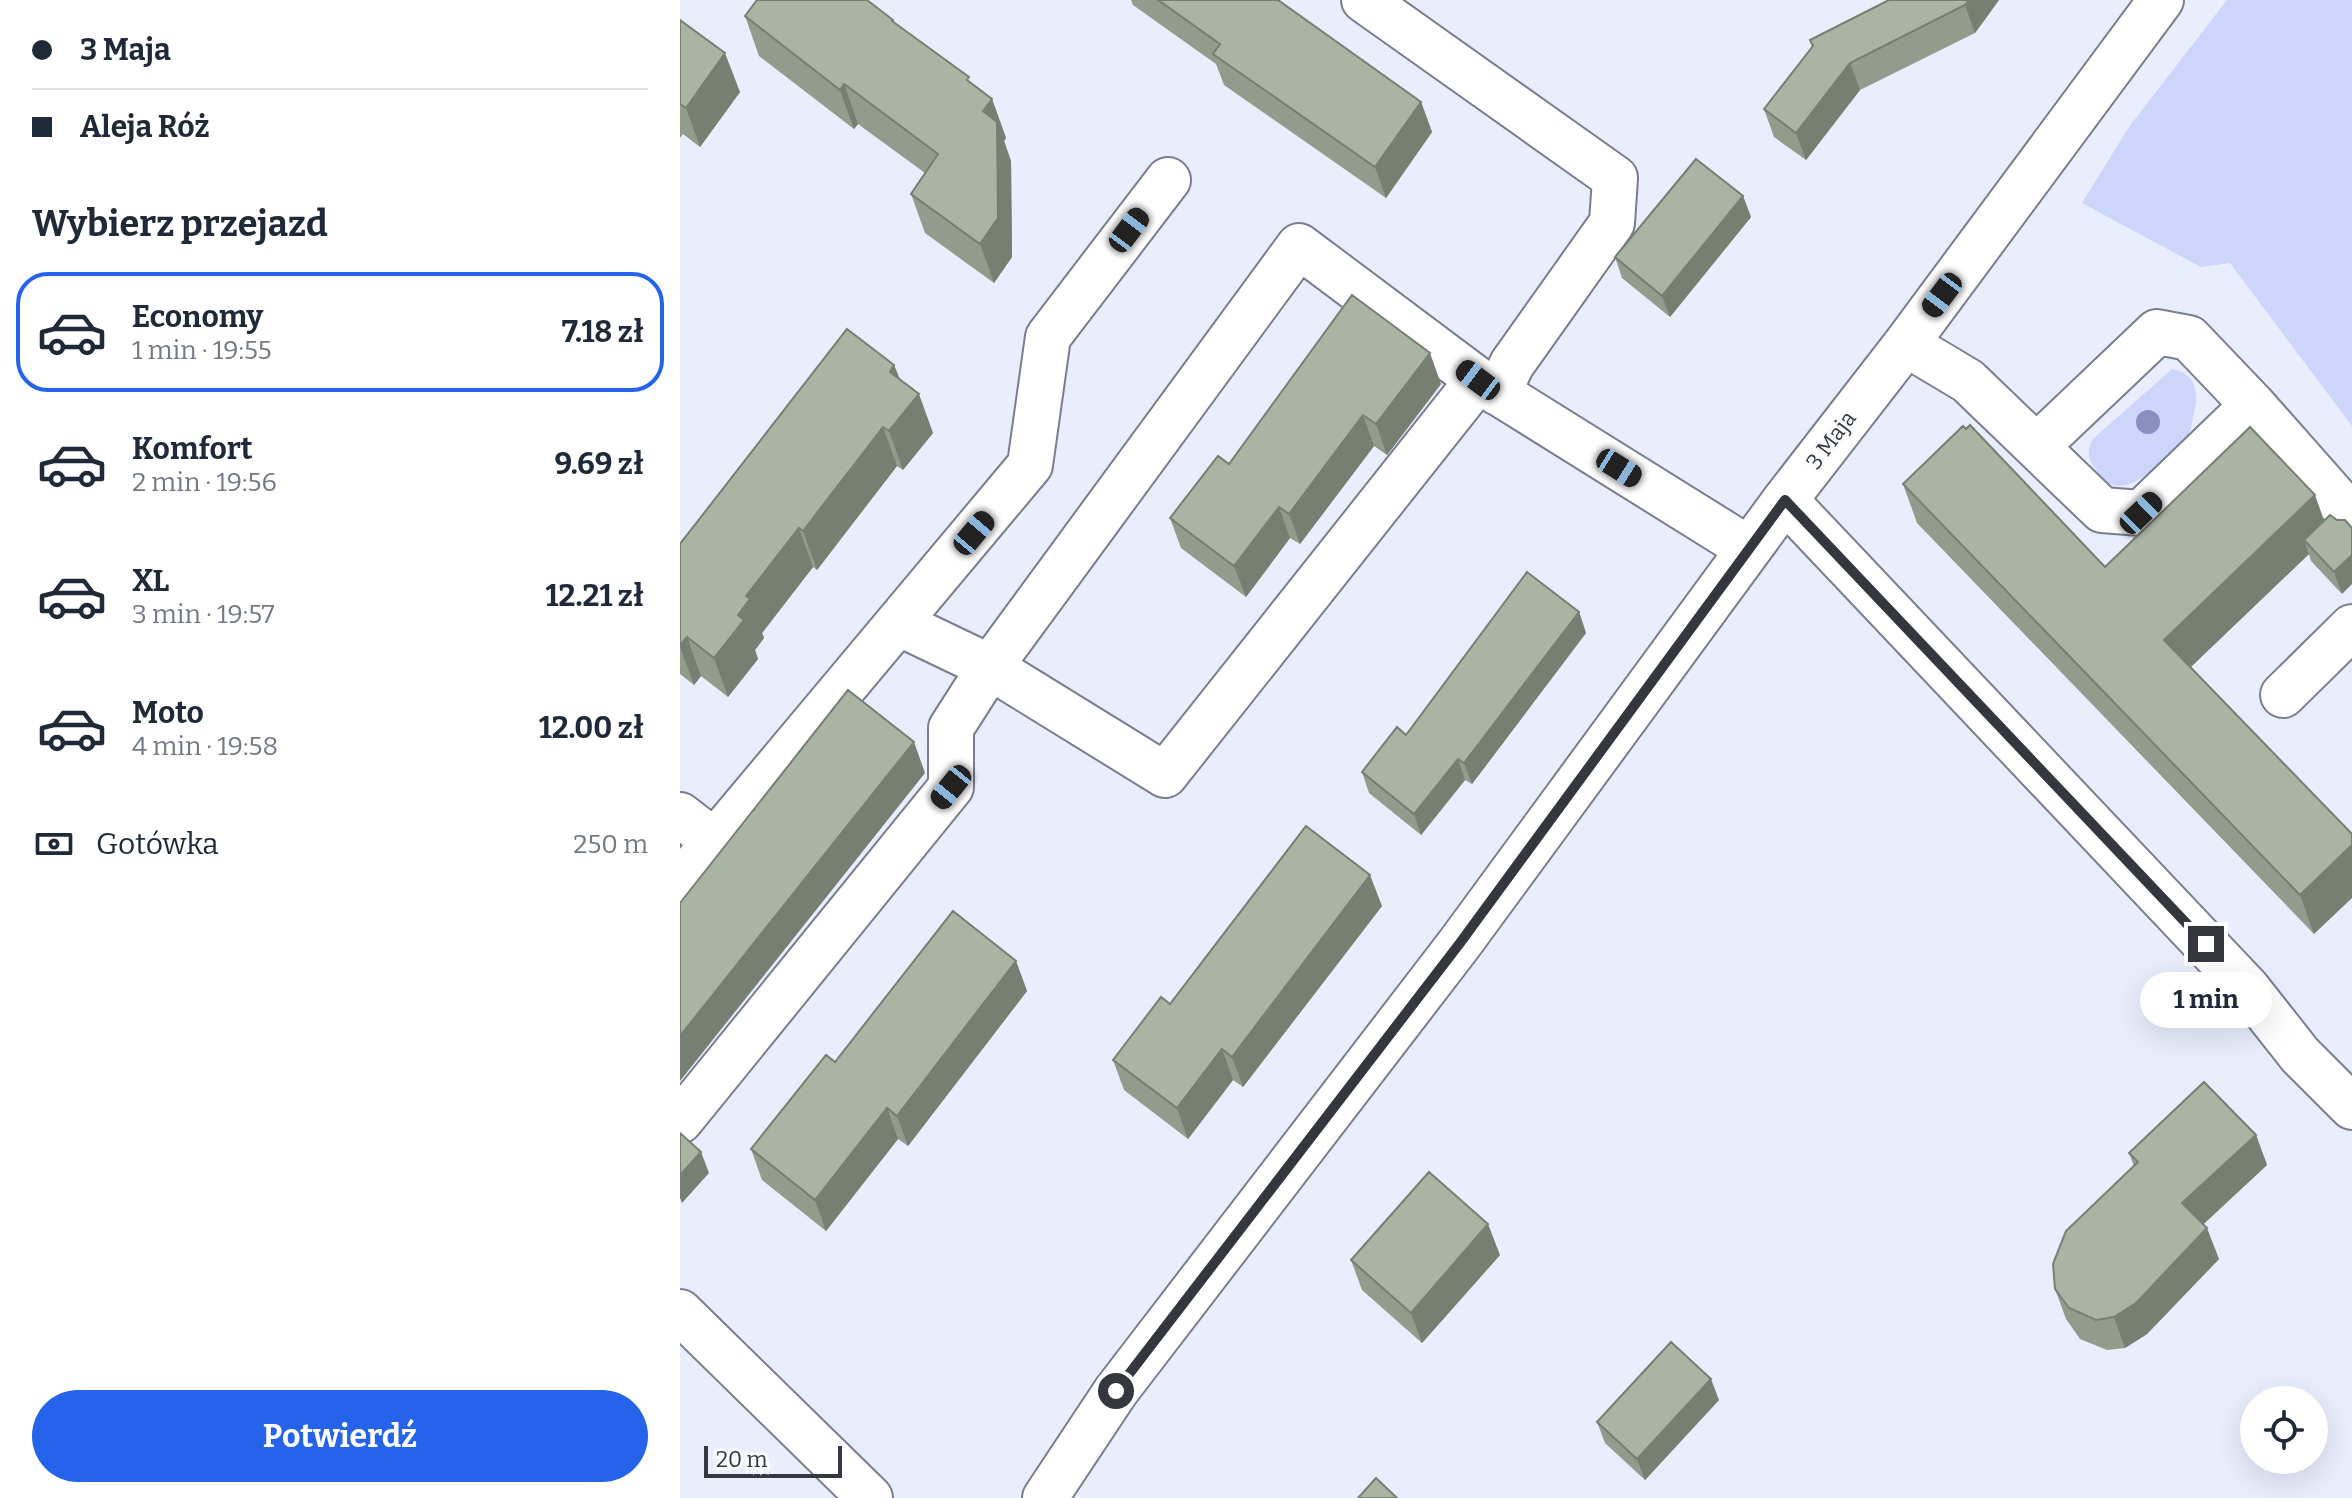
<!DOCTYPE html>
<html lang="pl">
<head>
<meta charset="utf-8">
<style>
	:root { --surface:#fff; --page:#f6f6f7; --text:#1f2937; --muted:#747a83; --line:#e0e1e3; --accent:#2563eb }
	body { margin:0; font-family:Bitter,serif; background:var(--page); color:var(--text); height:100vh; display:flex; flex-direction:column; font-size:30px; white-space:nowrap }
	* { box-sizing:border-box; margin:0 }
	p { font-size:26px; color:var(--muted) }
	.icon { flex:none; width:44px; height:44px; fill:none; stroke:currentColor; stroke-width:2; stroke-linecap:round; stroke-linejoin:round }
	.map { position:relative; flex:1; overflow:hidden }
	.sheet { display:flex; flex-direction:column; background:var(--surface); width:680px }
	.sheet>* { flex:none }
	.guide { display:grid; align-content:center; height:176px; padding:0 32px; background:var(--surface) }
	.tools { position:absolute; left:1560px; top:1386px; display:grid; gap:16px }
	.tools a { display:grid; place-items:center; width:88px; height:88px; border-radius:50%; background:var(--surface); box-shadow:0 8px 32px #0002; font-size:40px }
	.scale { position:absolute; left:24px; bottom:20px; width:138px; box-sizing:border-box; padding-left:8px; border:4px solid #35373e; border-top:0; font-size:22px; line-height:28px; white-space:nowrap; color:#35373e; -webkit-text-stroke:6px #fafbff; paint-order:stroke }
	.end { position:absolute; width:36px; height:36px; margin:-18px; border:10px solid #35373e; background:#fff; box-shadow:0 0 0 4px #fff }
	.from { border-radius:50% }
	.bubble { position:absolute; height:56px; border-radius:28px; background:var(--surface); box-shadow:0 8px 32px #0002; font-size:26px; font-weight:700; line-height:56px; text-align:center }
	.car { position:absolute; width:24px; height:48px; margin:-24px -12px; border-radius:10px; box-shadow:0 0 6px 2px #0007; background:linear-gradient(#222 24%,#8ab4d8 0 40%,#222 0 76%,#8ab4d8 0 86%,#222 0) }
	.guide b { display:flex; align-items:center; gap:28px; height:76px; font-size:30px }
	.guide b+b { border-top:2px solid var(--line) }
	.guide i { width:20px; height:20px; background:var(--text) }
	ul { padding:0; list-style:none }
	li { display:flex; align-items:center; gap:24px; height:120px; margin:0 16px 12px; padding:0 16px; border:4px solid transparent; border-radius:32px }
	li div { flex:1 }
	li b { display:block; font-size:30px }
	li em { font-style:normal; font-weight:700 }
	li.current { border-color:var(--accent) }
	li>.icon { width:72px; height:72px; stroke-width:1.5 }
	h2 { padding:0 32px; font-size:36px; line-height:96px }
	.pay { display:flex; align-items:center; gap:20px; height:88px; padding:0 32px; font-size:30px }
	.pay p { margin-inline-start:auto }
	.button { display:flex; gap:16px; margin-top:auto; padding:16px 32px }
	.button a { flex:1; height:92px; border-radius:48px; background:var(--accent); color:#fff; font-size:32px; font-weight:700; line-height:92px; text-align:center }
	main { display:flex; flex:1; min-height:0 }
	.map>svg:first-child { display:block }
	.green { fill:#ccd5fa }
	.lines { fill:none; stroke-linecap:round; stroke-linejoin:round }
	.minor-casing { stroke:#797d8e; stroke-width:48 }
	.minor { stroke:#fff; stroke-width:44 }
	.tree { fill:#8990c1 }
	.wall { fill:#929b8c }
	.shaded-wall { fill:#777e72 }
	.building { fill:#aab4a3; stroke:#777e72; stroke-width:2 }
	.route { stroke:#35373e; stroke-width:10 }
	.labels { text-anchor:middle; dominant-baseline:central; stroke-width:7; stroke-linejoin:round; paint-order:stroke }
	.street-label { font-size:22px; fill:#35373e; stroke:#fafbff }
</style>
</head>
<body>
<main>
<section class="sheet">
<div class="guide">
<b><i class="from"></i>3 Maja</b>
<b><i></i>Aleja Róż</b>
</div>
<h2>Wybierz przejazd</h2>
<ul>
<li class="current"><svg class="icon" aria-label="car" viewBox="0 0 24 24"><path d="M5 17H2v-5l4-1 3-4h7l3 4 3 1v5h-3M9 17h6M6 11h13"/><circle cx="7" cy="17" r="2"/><circle cx="17" cy="17" r="2"/></svg><div><b>Economy</b><p>1 min · 19:55</p></div><em>7.18 zł</em></li>
<li><svg class="icon" aria-label="car" viewBox="0 0 24 24"><path d="M5 17H2v-5l4-1 3-4h7l3 4 3 1v5h-3M9 17h6M6 11h13"/><circle cx="7" cy="17" r="2"/><circle cx="17" cy="17" r="2"/></svg><div><b>Komfort</b><p>2 min · 19:56</p></div><em>9.69 zł</em></li>
<li><svg class="icon" aria-label="car" viewBox="0 0 24 24"><path d="M5 17H2v-5l4-1 3-4h7l3 4 3 1v5h-3M9 17h6M6 11h13"/><circle cx="7" cy="17" r="2"/><circle cx="17" cy="17" r="2"/></svg><div><b>XL</b><p>3 min · 19:57</p></div><em>12.21 zł</em></li>
<li><svg class="icon" aria-label="car" viewBox="0 0 24 24"><path d="M5 17H2v-5l4-1 3-4h7l3 4 3 1v5h-3M9 17h6M6 11h13"/><circle cx="7" cy="17" r="2"/><circle cx="17" cy="17" r="2"/></svg><div><b>Moto</b><p>4 min · 19:58</p></div><em>12.00 zł</em></li>
</ul>
<div class="pay"><svg class="icon" aria-label="cash" viewBox="0 0 24 24"><path d="M3 7h18v10H3z"/><circle cx="12" cy="12" r="2"/></svg>Gotówka<p>250 m</p></div>
<div class="button"><a>Potwierdź</a></div>
</section>
<div class="map">
<svg width="1672" height="1498" viewBox="0 0 1672 1498">
	<rect width="100%" height="100%" fill="#e9edfc"/>
	<!-- green -->
	<path class="green" d="M1547,0H1672V426L1550,263L1521,267L1402,203L1449,127Z
		M1492,369C1518,373 1519,397 1513,417C1512,423 1511,430 1508,435C1504,441 1495,447 1490,452C1476,465 1455,491 1433,485C1425,482 1419,474 1415,468C1407,459 1407,450 1413,439Z"/>
	<g class="lines">
		<defs>
			<path id="minor" d="M684,0L935,178L932,223L832,364L818,393
				M1226,344L1288,381L1422,510L1461,513L1573,405
				M1357,446L1477,332L1509,338L1573,405L1672,517
				M1105,500L1568,989L1620,1055L1672,1107
				M218,623L310,667L485,775L798,380
				M1603,695L1672,627
				M0,815L35,842
				M0,883L350,465L368,337L488,180
				M0,1121L271,787V728L310,667L619,246L798,380L1069,549
				M0,1312L190,1498
				M365,1498L436,1391L780,943L1105,500L1226,344L1481,0"/>
		</defs>
		<!-- minor casing -->
		<use href="#minor" class="minor-casing"/>
		<!-- minor -->
		<use href="#minor" class="minor"/>
	</g>
	<!-- trees -->
	<circle class="tree" cx="1468" cy="422" r="12"/>
	<!-- wall -->
	<path class="wall" d="M451,0H598L741,102L752,132L706,198L544,85L536,64L453,5Z
		M1209,0H1319L1295,33L1180,90L1126,160L1094,137L1084,109L1132,47L1130,40Z
		M65,16L214,23L312,99L326,138L324,141L331,161L332,257L314,283L245,233L231,194L245,173L178,124L174,129L79,56Z
		M0,20L60,92L20,147L3,134L0,138Z
		M1063,196L1071,217L990,317L942,278L935,257Z
		M214,365L220,379L253,433L223,470L217,466L137,570L133,567L82,633L84,638L75,650L78,659L48,697L21,676L14,685L0,674V544Z
		M761,384L707,455L694,446L620,544L610,538L566,597L501,548L490,518L549,464Z
		M1223,484L1425,567L1644,520L1662,594L1631,561L1629,554L1511,667L1672,834L1634,934L1237,523Z
		M899,612L906,633L792,784L785,780L741,835L689,793L682,772L726,735Z
		M702,906L563,1087L553,1080L508,1139L444,1090L433,1060L490,1004Z
		M336,961L347,991L228,1146L218,1139L146,1231L82,1180L71,1149L155,1062Z
		M1576,1135L1587,1165L1523,1224L1539,1259L1467,1334L1445,1348L1427,1350L1400,1339L1386,1319L1375,1289L1454,1166L1449,1153Z
		M820,1255L742,1343L682,1290L671,1260Z
		M1039,1400L965,1480L925,1443L917,1422Z"/>
	<!-- shaded-wall -->
	<path class="shaded-wall" d="M1289,0H1319L1295,33L1285,5Z
		M45,53L60,92L20,147L6,108Z
		M1170,63L1180,90L1126,160L1116,133Z
		M164,84L178,124L174,129L160,90Z
		M312,99L326,138L324,141L331,161L332,257L314,283L300,244L303,111Z
		M741,102L752,132L706,198L695,167Z
		M1063,196L1071,217L990,317L982,296Z
		M750,353L761,384L707,455L696,424Z
		M214,365L229,404L210,372Z
		M239,394L253,433L223,470L209,431Z
		M683,415L694,446L620,544L609,514Z
		M203,427L217,466L137,570L123,531Z
		M1635,495L1649,534L1624,540L1629,554L1498,679L1484,640Z
		M599,507L610,538L566,597L554,566Z
		M119,528L133,567L82,633L84,638L75,650L78,659L48,697L34,658L58,615L66,596Z
		M1672,555V584L1662,594L1654,572Z
		M899,612L906,633L792,784L784,763Z
		M7,637L21,676L14,685L0,647Z
		M234,742L245,773L0,1081V1036Z
		M778,759L785,780L741,835L734,814Z
		M1672,845V898L1634,934L1620,895Z
		M690,875L702,906L563,1087L552,1057Z
		M336,961L347,991L228,1146L217,1116Z
		M542,1049L553,1080L508,1139L497,1108Z
		M207,1108L218,1139L146,1231L135,1200Z
		M1576,1135L1587,1165L1513,1234L1502,1203Z
		M21,1152L29,1173L2,1203L0,1198V1175Z
		M808,1224L820,1255L742,1343L731,1313Z
		M1527,1228L1539,1259L1467,1334L1445,1348L1434,1317Z
		M1031,1379L1039,1400L965,1480L957,1459Z"/>
	<!-- building -->
	<path class="building" d="M77,0H187L213,20L212,21L289,77L287,80L312,99L303,111L317,122L318,218L300,244L231,194L258,154L164,84L160,90L65,16Z
		M478,0H598L741,102L695,167L533,54L540,44Z
		M1209,0H1289L1285,5L1170,63L1116,133L1084,109L1133,46L1130,40Z
		M0,20L45,53L6,108L0,104Z
		M1016,159L1063,196L982,296L935,257Z
		M672,295L750,353L696,424L683,415L609,514L599,507L554,566L490,518L538,456L549,464Z
		M167,329L214,365L210,372L239,394L209,431L203,427L123,531L119,528L66,596L70,599L58,615L64,620L34,658L7,637L0,645V544Z
		M1290,425L1425,567L1570,427L1635,495L1484,640L1672,834V845L1620,895L1223,484L1283,426L1286,429Z
		M1650,515L1657,520H1665L1672,528V555L1654,572L1624,540Z
		M847,572L899,612L784,763L778,759L734,814L682,772L717,727L726,735Z
		M168,690L234,742L0,1036V903Z
		M626,826L690,875L552,1057L542,1049L497,1108L433,1060L481,997L490,1004Z
		M273,911L336,961L217,1116L207,1108L135,1200L71,1149L146,1055L155,1062Z
		M1524,1082L1576,1135L1502,1203L1527,1228L1456,1303L1434,1317L1416,1320L1389,1308L1375,1289L1373,1264L1386,1231L1458,1162L1449,1153Z
		M0,1133L21,1152L0,1175Z
		M749,1172L808,1224L731,1313L671,1260Z
		M991,1342L1031,1379L957,1459L917,1422Z
		M696,1478L717,1498H678Z"/>
	<g class="lines">
		<!-- route -->
		<path class="route" d="M436,1391L780,943L1105,500L1526,944"/>
	</g>
	<g class="labels">
		<!-- street labels -->
		<g class="street-label">
			<text transform="translate(1151 440) rotate(-53)">3 Maja</text>
		</g>
	</g>
</svg>
<div class="tools">
<a><svg class="icon" aria-label="locate" viewBox="0 0 24 24"><circle cx="12" cy="12" r="6"/><path d="M12 2v4M12 18v4M2 12h4M18 12h4"/></svg></a>
</div>
<div class="scale">20 m</div>
<i class="end from" style="left:436px;top:1391px"></i>
<i class="end" style="left:1526px;top:944px"></i>
<div class="bubble" style="left:1460px;top:972px;width:132px">1 min</div>
<i class="car" style="left:449px;top:230px;rotate:37deg"></i>
<i class="car" style="left:1262px;top:295px;rotate:217deg"></i>
<i class="car" style="left:798px;top:380px;rotate:307deg"></i>
<i class="car" style="left:939px;top:468px;rotate:122deg"></i>
<i class="car" style="left:1461px;top:513px;rotate:46deg"></i>
<i class="car" style="left:294px;top:533px;rotate:40deg"></i>
<i class="car" style="left:271px;top:787px;rotate:219deg"></i>
</div>
</main>
</body>
</html>
